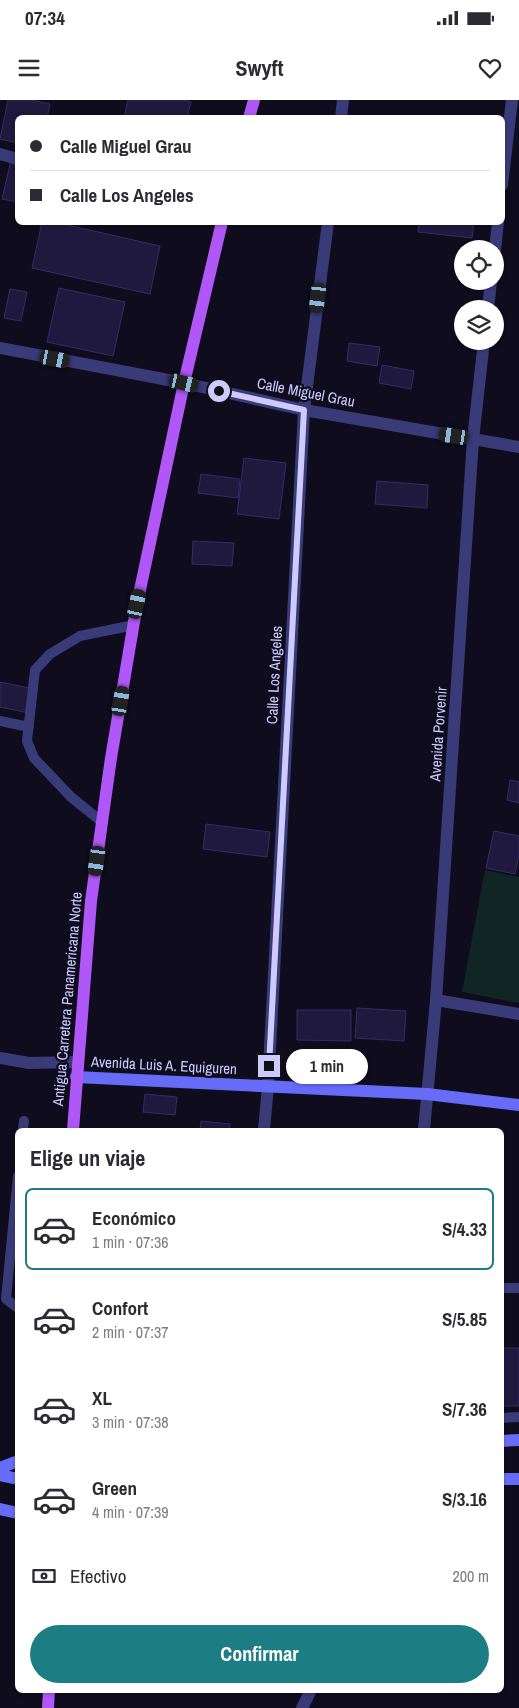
<!DOCTYPE html>
<html lang="es">
<head>
<meta charset="utf-8">
<style>
	:root { --surface:#fff; --page:#f7f7f7; --text:#2b2b33; --muted:#7c7c81; --line:#e1e1e2; --accent:#1d7d84 }
	body { margin:0; font-family:"Archivo Narrow",sans-serif; background:var(--page); color:var(--text); height:100vh; display:flex; flex-direction:column; font-size:19px; white-space:nowrap }
	* { box-sizing:border-box; margin:0 }
	p { font-size:16px; color:var(--muted) }
	.icon { flex:none; width:28px; height:28px; fill:none; stroke:currentColor; stroke-width:2; stroke-linecap:round; stroke-linejoin:round }
	.map { position:relative; flex:1; overflow:hidden }
	.panel { position:absolute; left:15px; top:1028px; width:489px; height:565px; display:flex; flex-direction:column; background:var(--surface); border-radius:8px; box-shadow:0 1px 4px #0004 }
	.panel>* { flex:none }
	.top-card { position:absolute; left:15px; top:15px; width:490px; height:110px; border-radius:8px; box-shadow:0 1px 4px #0004; display:grid; align-content:center; height:110px; padding:0 15px; background:var(--surface) }
	.controls { position:absolute; left:454px; top:140px; display:grid; gap:10px }
	.controls a { display:grid; place-items:center; width:50px; height:50px; border-radius:50%; background:var(--surface); box-shadow:0 1px 4px #0004; font-size:25px }
	.end { position:absolute; width:22px; height:22px; margin:-11px; border:6px solid #cdcafd; background:#111; box-shadow:0 0 0 2px #111 }
	.from { border-radius:50% }
	.bubble { position:absolute; height:35px; border-radius:18px; background:var(--surface); box-shadow:0 1px 4px #0004; font-size:16px; font-weight:800; line-height:35px; text-align:center }
	.car { position:absolute; width:15px; height:30px; margin:-15px -8px; border-radius:6px; box-shadow:0 0 4px 1px #0007; background:linear-gradient(#222 24%,#8ab4d8 0 40%,#222 0 76%,#8ab4d8 0 86%,#222 0) }
	.top-card b { display:flex; align-items:center; gap:18px; height:48px; font-size:19px }
	.top-card b+b { border-top:1px solid var(--line) }
	.top-card i { width:12px; height:12px; background:var(--text) }
	ul { padding:0; list-style:none }
	li { display:flex; align-items:center; gap:15px; height:82px; margin:0 10px 8px; padding:0 5px; border:2px solid transparent; border-radius:8px }
	li div { flex:1 }
	li b { display:block; font-size:19px }
	li em { font-style:normal; font-weight:800 }
	li.selected { border-color:var(--accent) }
	li>.icon { width:45px; height:45px; stroke-width:1.5 }
	h2 { padding:0 15px; font-size:22px; line-height:60px }
	.pay { display:flex; align-items:center; gap:12px; height:55px; padding:0 15px; font-size:19px }
	.pay p { margin-inline-start:auto }
	.primary-button { display:flex; gap:10px; margin-top:auto; padding:10px 15px }
	.primary-button a { flex:1; height:58px; border-radius:30px; background:var(--accent); color:#fff; font-size:20px; font-weight:800; line-height:58px; text-align:center }
	.status { display:flex; justify-content:space-between; align-items:center; height:35px; padding:0 25px; background:var(--surface); direction:ltr }
	.status svg { height:14px; fill:currentColor }
	header { display:flex; justify-content:space-between; align-items:center; height:65px; padding:0 15px; background:var(--surface); font-size:22px; font-weight:800 }
	.map>svg:first-child { display:block }
	.green { fill:#102624 }
	.building { fill:#1e193d; stroke:#342c67 }
	.lines { fill:none; stroke-linecap:round; stroke-linejoin:round }
	.lane { stroke:#393b79; stroke-width:10 }
	.street { stroke:#393b79; stroke-width:12 }
	.secondary { stroke:#666cf8; stroke-width:12 }
	.primary { stroke:#b057f7; stroke-width:12 }
	.route { stroke:#cdcafd; stroke-width:6 }
	.labels { text-anchor:middle; dominant-baseline:central; stroke-width:4.5; stroke-linejoin:round; paint-order:stroke }
	.street-label { font-size:15px; fill:#cdcafd; stroke:#0e0c1d }
</style>
</head>
<body>
<div class="status"><b>07:34</b><svg viewBox="0 0 49 12"><path d="M0 12V9h3v3zM5 12V6h3v6zM10 12V3h3v9zM15 12V0h3v12zM26 1h20v11H26zM47 4h2v5h-2z"/></svg></div>
<header><svg class="icon" aria-label="menu" viewBox="0 0 24 24"><path d="M4 6h16M4 12h16M4 18h16"/></svg>Swyft<svg class="icon" aria-label="heart" viewBox="0 0 24 24"><path d="M12 20l-8-8c-3-5 5-10 8-4 3-6 11-1 8 4z"/></svg></header>
<div class="map">
<svg width="519" height="1608" viewBox="0 0 519 1608">
	<rect width="100%" height="100%" fill="#0e0c1d"/>
	<!-- green -->
	<path class="green" d="M485,770L519,777V903L462,892Z"/>
	<!-- building -->
	<path class="building" d="M8,0H31L50,4L47,18H18V43L0,39Z
		M128,0H184L191,2L187,18H124Z
		M11,60L18,61V102L2,99Z
		M42,122H54L160,146L150,194L32,168Z
		M419,122H474L472,138L418,132Z
		M59,188L125,202L113,256L47,242Z
		M10,189L27,192L21,221L4,218Z
		M349,243L380,247L377,266L347,261Z
		M382,265L414,271L411,289L379,283Z
		M244,358L286,363L279,419L237,414Z
		M201,374L240,379L238,398L198,393Z
		M377,381L428,385L427,408L375,404Z
		M193,441L234,443L232,466L192,464Z
		M0,582L34,589L29,613L0,607Z
		M510,680L519,682V703L507,700Z
		M206,724L270,732L267,757L203,749Z
		M494,731L519,736V755L515,774L486,768Z
		M357,908L406,911L404,941L355,938Z
		M297,910H351V941L297,940Z
		M145,994L177,997L175,1015L143,1012Z
		M201,1021L230,1024V1030H200Z
		M501,1248H519V1306H501Z"/>
	<g class="lines">
		<!-- lane -->
		<path class="lane" d="M0,621L29,627
			M102,722L71,697L34,658L27,641L35,570L50,554L80,536L134,525
			M23,1030L24,1021
			M18,1076L6,1199L18,1208
			M501,1188H519
			M501,1318L519,1317"/>
		<!-- street -->
		<path class="street" d="M341,18L343,0
			M0,54L18,59
			M502,85L512,0
			M495,150L498,122
			M488,209L491,181
			M0,248L184,283L304,310L519,347
			M436,900L519,914
			M0,958L29,963L78,962
			M264,1030L268,986L304,310L328,122
			M424,1030L436,900L473,339L484,241
			M302,1608L311,1590"/>
		<!-- secondary -->
		<path class="secondary" d="M76,977L427,994L519,1005
			M501,1341L519,1340
			M0,1368L18,1361
			M0,1375L18,1379
			M501,1379H519
			M0,1409L18,1413"/>
		<!-- primary -->
		<path class="primary" d="M249,18L254,0
			M73,1030L91,801L111,658L137,504L184,283L222,122
			M48,1608L49,1590"/>
	</g>
	<g class="lines">
		<!-- route -->
		<path class="route" d="M219,291L304,310L269,966"/>
	</g>
	<g class="labels">
		<!-- street labels -->
		<g class="street-label">
			<text transform="translate(306 292) rotate(11)">Calle Miguel Grau</text>
			<text transform="translate(274 575) rotate(-87)">Calle Los Angeles</text>
			<text transform="translate(438 634) rotate(-86)">Avenida Porvenir</text>
			<text transform="translate(67 899) rotate(-85)">Antigua Carretera Panamericana Norte</text>
			<text transform="translate(164 965) rotate(3)">Avenida Luis A. Equiguren</text>
		</g>
	</g>
</svg>
<div class="controls">
<a><svg class="icon" aria-label="locate" viewBox="0 0 24 24"><circle cx="12" cy="12" r="6"/><path d="M12 2v4M12 18v4M2 12h4M18 12h4"/></svg></a>
<a><svg class="icon" aria-label="layers" viewBox="0 0 24 24"><path d="M12 4l9 5-9 5-9-5zM3 14l9 5 9-5"/></svg></a>
</div>
<i class="end from" style="left:219px;top:291px"></i>
<i class="end" style="left:269px;top:966px"></i>
<div class="bubble" style="left:286px;top:949px;width:82px">1 min</div>
<i class="car" style="left:318px;top:198px;rotate:187deg"></i>
<i class="car" style="left:55px;top:259px;rotate:101deg"></i>
<i class="car" style="left:184px;top:283px;rotate:103deg"></i>
<i class="car" style="left:454px;top:336px;rotate:279deg"></i>
<i class="car" style="left:137px;top:504px;rotate:12deg"></i>
<i class="car" style="left:121px;top:601px;rotate:10deg"></i>
<i class="car" style="left:97px;top:761px;rotate:188deg"></i>
<div class="top-card">
<b><i class="from"></i>Calle Miguel Grau</b>
<b><i></i>Calle Los Angeles</b>
</div>
<section class="panel">
<h2>Elige un viaje</h2>
<ul>
<li class="selected"><svg class="icon" aria-label="car" viewBox="0 0 24 24"><path d="M5 17H2v-5l4-1 3-4h7l3 4 3 1v5h-3M9 17h6M6 11h13"/><circle cx="7" cy="17" r="2"/><circle cx="17" cy="17" r="2"/></svg><div><b>Económico</b><p>1 min · 07:36</p></div><em>S/4.33</em></li>
<li><svg class="icon" aria-label="car" viewBox="0 0 24 24"><path d="M5 17H2v-5l4-1 3-4h7l3 4 3 1v5h-3M9 17h6M6 11h13"/><circle cx="7" cy="17" r="2"/><circle cx="17" cy="17" r="2"/></svg><div><b>Confort</b><p>2 min · 07:37</p></div><em>S/5.85</em></li>
<li><svg class="icon" aria-label="car" viewBox="0 0 24 24"><path d="M5 17H2v-5l4-1 3-4h7l3 4 3 1v5h-3M9 17h6M6 11h13"/><circle cx="7" cy="17" r="2"/><circle cx="17" cy="17" r="2"/></svg><div><b>XL</b><p>3 min · 07:38</p></div><em>S/7.36</em></li>
<li><svg class="icon" aria-label="car" viewBox="0 0 24 24"><path d="M5 17H2v-5l4-1 3-4h7l3 4 3 1v5h-3M9 17h6M6 11h13"/><circle cx="7" cy="17" r="2"/><circle cx="17" cy="17" r="2"/></svg><div><b>Green</b><p>4 min · 07:39</p></div><em>S/3.16</em></li>
</ul>
<div class="pay"><svg class="icon" aria-label="cash" viewBox="0 0 24 24"><path d="M3 7h18v10H3z"/><circle cx="12" cy="12" r="2"/></svg>Efectivo<p>200 m</p></div>
<div class="primary-button"><a>Confirmar</a></div>
</section>
</div>
</body>
</html>
